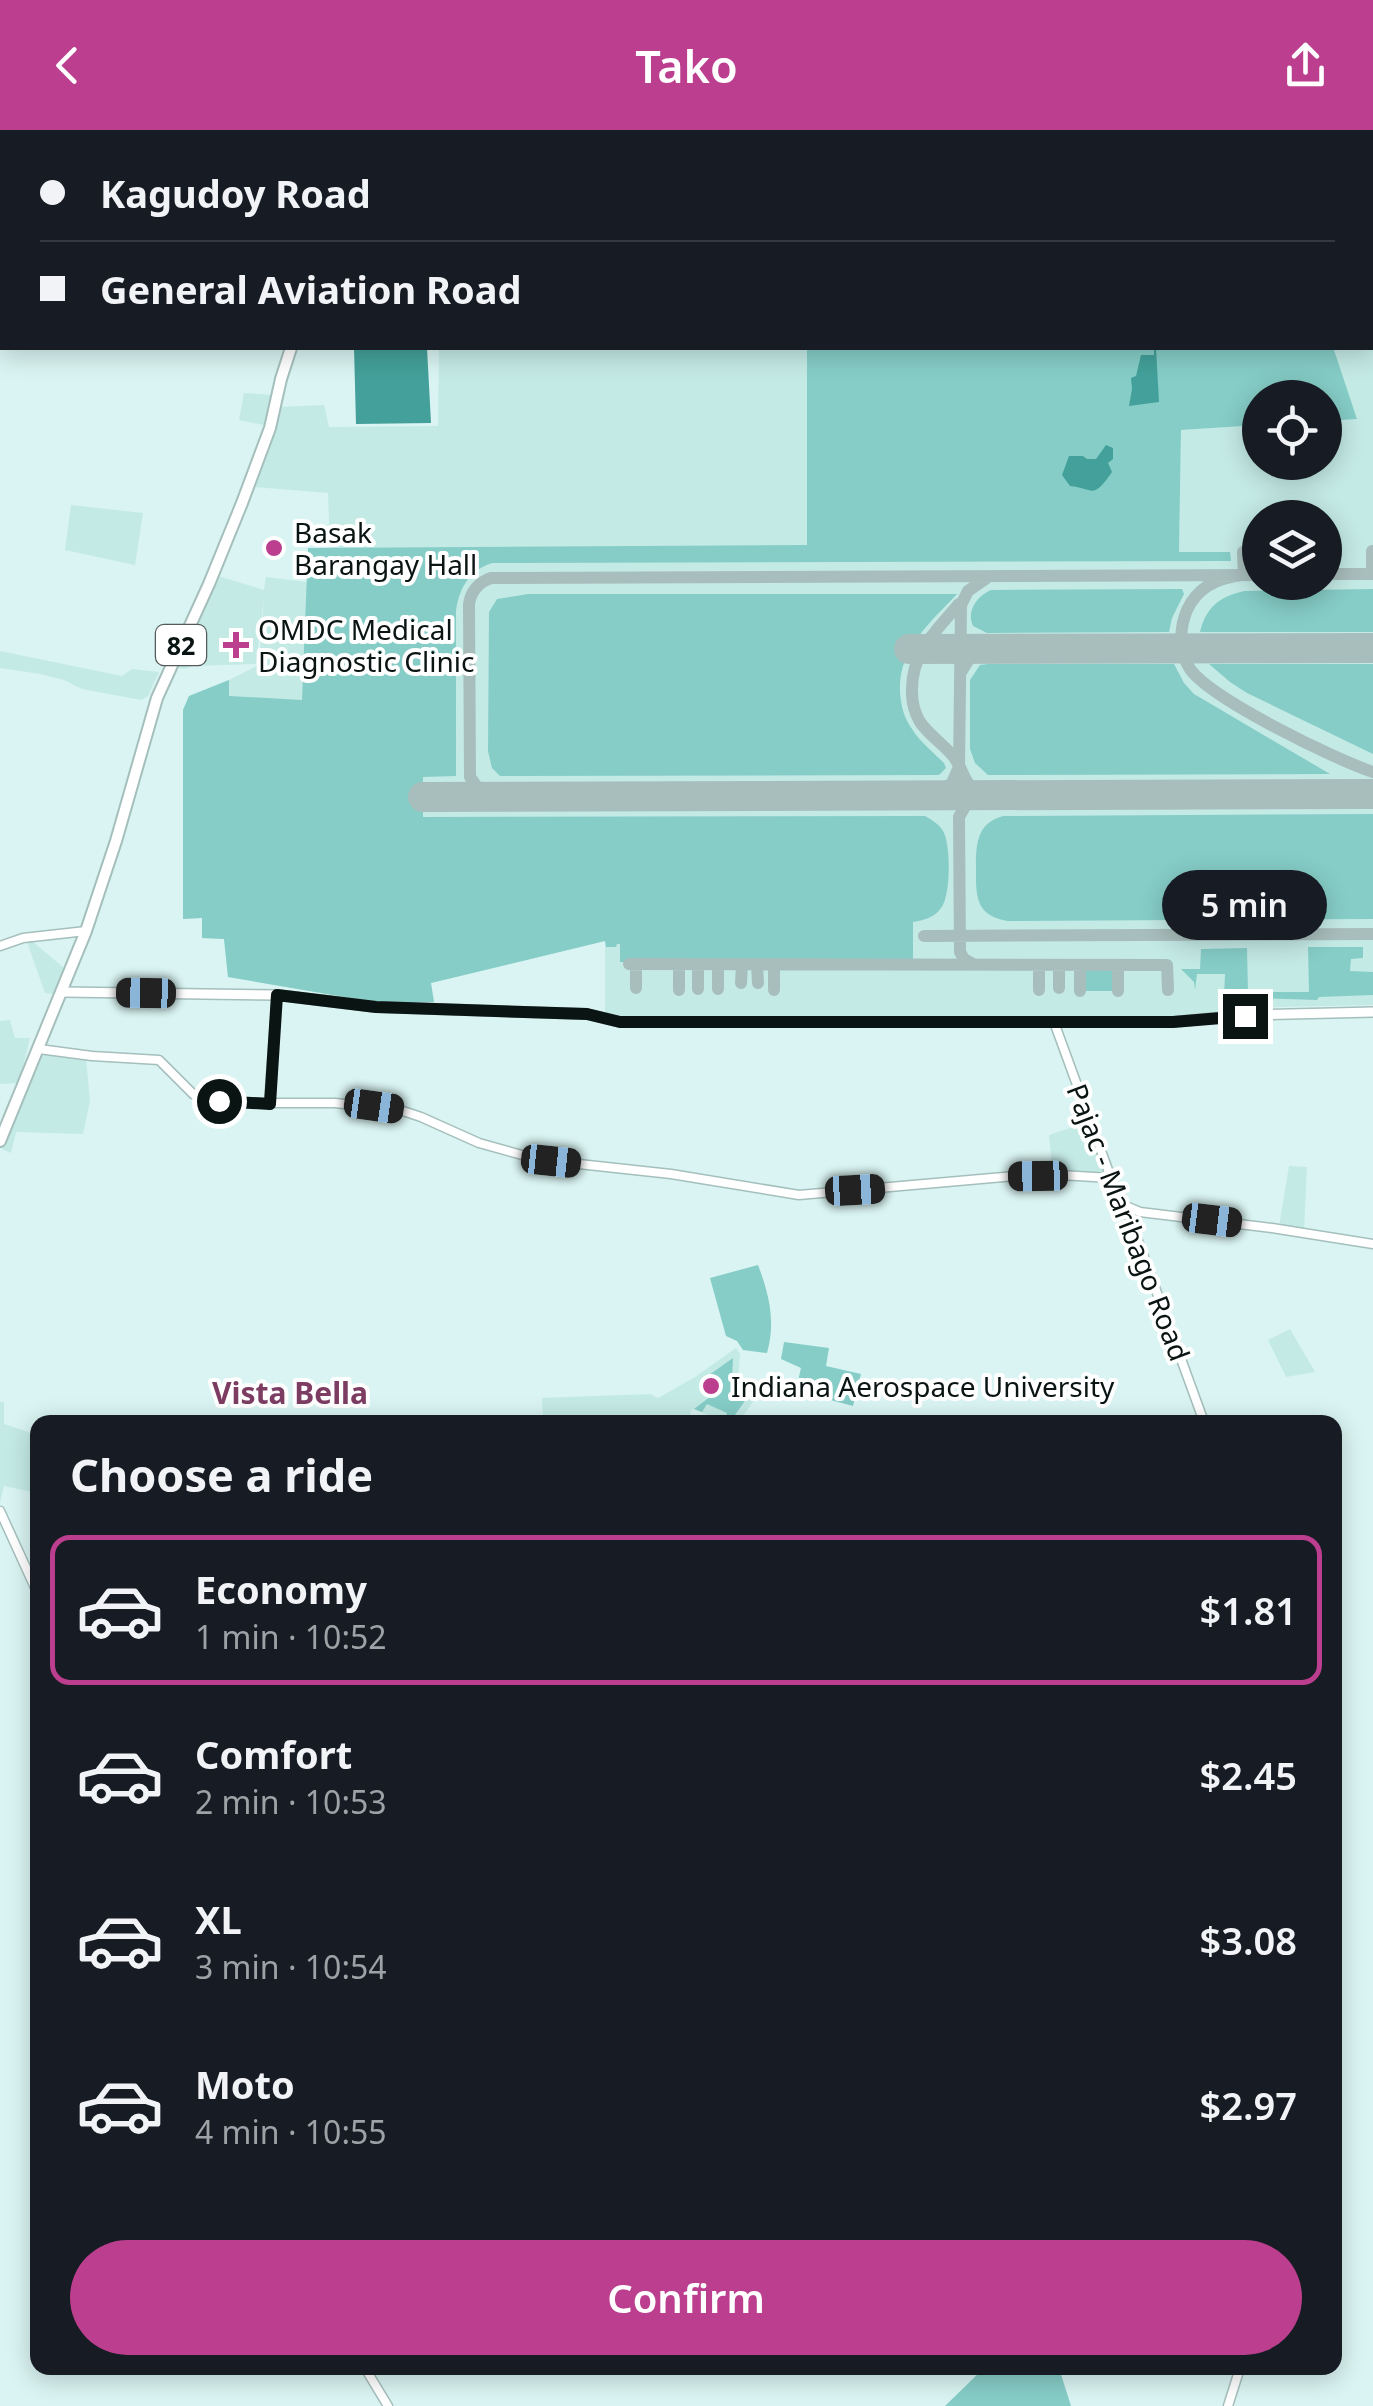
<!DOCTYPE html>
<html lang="en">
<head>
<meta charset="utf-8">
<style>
	:root { --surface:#171b24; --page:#242831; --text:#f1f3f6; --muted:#9ea1a6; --line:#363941; --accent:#bb3f8e }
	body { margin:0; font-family:"Noto Sans",sans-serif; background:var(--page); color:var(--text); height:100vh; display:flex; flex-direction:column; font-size:38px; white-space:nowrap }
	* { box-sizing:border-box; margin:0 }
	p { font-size:32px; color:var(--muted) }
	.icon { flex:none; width:55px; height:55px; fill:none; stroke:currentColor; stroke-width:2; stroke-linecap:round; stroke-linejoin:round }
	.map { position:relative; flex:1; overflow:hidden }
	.sheet { position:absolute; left:30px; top:1285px; width:1312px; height:960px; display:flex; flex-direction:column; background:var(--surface); border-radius:20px; box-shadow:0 5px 25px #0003 }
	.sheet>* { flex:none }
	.banner { position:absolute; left:0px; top:0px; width:1375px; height:220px; box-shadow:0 5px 25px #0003; display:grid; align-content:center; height:220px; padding:0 40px; background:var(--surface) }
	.fabs { position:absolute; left:1242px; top:250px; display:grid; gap:20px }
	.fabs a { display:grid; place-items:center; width:100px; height:100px; border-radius:50%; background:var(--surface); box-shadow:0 5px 25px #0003; font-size:50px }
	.end { position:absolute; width:45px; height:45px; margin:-22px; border:12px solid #0a1413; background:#fff; box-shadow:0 0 0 5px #fff }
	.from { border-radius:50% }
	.bubble { position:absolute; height:70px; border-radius:35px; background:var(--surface); box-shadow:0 5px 25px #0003; font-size:32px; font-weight:600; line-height:70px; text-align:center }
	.car { position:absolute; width:30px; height:60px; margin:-30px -15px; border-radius:12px; box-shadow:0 0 8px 2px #0007; background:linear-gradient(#222 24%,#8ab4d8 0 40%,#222 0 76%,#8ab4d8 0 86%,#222 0) }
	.banner b { display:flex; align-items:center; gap:35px; height:95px; font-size:38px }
	.banner b+b { border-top:2px solid var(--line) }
	.banner i { width:25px; height:25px; background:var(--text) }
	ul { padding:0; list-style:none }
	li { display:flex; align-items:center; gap:30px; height:150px; margin:0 20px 15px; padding:0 20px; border:5px solid transparent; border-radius:20px }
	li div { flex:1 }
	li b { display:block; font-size:38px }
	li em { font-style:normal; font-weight:600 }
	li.current { border-color:var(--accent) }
	li>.icon { width:90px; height:90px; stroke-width:1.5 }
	h2 { padding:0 40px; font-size:45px; line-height:120px }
	.cta { display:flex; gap:20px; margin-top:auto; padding:20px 40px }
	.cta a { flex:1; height:115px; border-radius:60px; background:var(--accent); color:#fff; font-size:40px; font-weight:600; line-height:115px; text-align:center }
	header { display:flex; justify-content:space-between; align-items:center; height:130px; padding:0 40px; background:var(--accent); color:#fff; font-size:45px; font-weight:600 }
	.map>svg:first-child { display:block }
	.built { fill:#c4eae6; fill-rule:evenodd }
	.green { fill:#86cdc7 }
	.water { fill:#43a09a }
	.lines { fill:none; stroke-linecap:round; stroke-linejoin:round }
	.taxiway { stroke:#a8bebc; stroke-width:12 }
	.runway { stroke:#a8bebc; stroke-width:30 }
	.tertiary-casing { stroke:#a4bfbc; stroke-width:11 }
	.secondary-casing { stroke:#a4bfbc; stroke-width:12 }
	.primary-casing { stroke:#a4bfbc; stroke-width:14 }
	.tertiary { stroke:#fff; stroke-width:8 }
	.secondary { stroke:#fff; stroke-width:9 }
	.primary { stroke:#fff; stroke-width:10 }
	.route { stroke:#0a1413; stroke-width:12 }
	.poi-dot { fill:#bb3f8e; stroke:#fff; stroke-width:4 }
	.labels { text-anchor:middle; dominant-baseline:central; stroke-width:8; stroke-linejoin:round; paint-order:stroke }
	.shield { fill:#fff; stroke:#545a5a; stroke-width:2.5 }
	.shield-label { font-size:25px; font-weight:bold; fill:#0a1413 }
	.poi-label { font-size:28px; fill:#0a1413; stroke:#fff; text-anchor:start }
	.street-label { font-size:28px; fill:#0a1413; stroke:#fff }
	.neighbourhood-label { font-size:30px; font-weight:bold; fill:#7d3d63; stroke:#fff }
</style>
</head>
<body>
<header><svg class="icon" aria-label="back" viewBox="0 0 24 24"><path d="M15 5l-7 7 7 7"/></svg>Tako<svg class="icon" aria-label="share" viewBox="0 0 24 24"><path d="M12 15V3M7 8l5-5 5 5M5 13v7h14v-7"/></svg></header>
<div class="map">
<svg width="1373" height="2276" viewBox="0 0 1373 2276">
	<rect width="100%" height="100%" fill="#d9f4f2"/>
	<!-- built -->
	<path class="built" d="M341,0H871V2H341Z
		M1373,144V875L1231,878L1222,876V884L1185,888H628L605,885V811L431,853L434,872L379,873L228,847L224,809L202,808V788L183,789V580L189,566L229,550L259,535L264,468L256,534L192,536L185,539L175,537L218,446L264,460L266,447L307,452L308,418H330L328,363L254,357L281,277L324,275L329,297L438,296L439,218H807V415H1179L1181,300L1260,295V332H1325V291L1357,288L1333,220L1335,218H1372ZM1260,388H1325V452H1260Z
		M244,263L273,265L264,295L239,290Z
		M71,375L143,383L135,435L65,420Z
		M0,521L122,546L132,539L159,542L148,566L141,570L82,559L64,550L40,544L0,538Z
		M32,811L64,838L54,864L45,863L27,812Z
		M10,890L15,908H30L19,953L0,954V891Z
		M43,921L86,929L90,971L83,1004L16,1002L11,1023L2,1019Z
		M1088,992L1106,1044H1053L1049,1005Z
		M1289,1036L1307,1037L1304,1100L1279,1097Z
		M1290,1199L1315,1242L1286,1247L1268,1210Z
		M736,1218L740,1224L738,1251L755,1269L739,1292L722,1291L694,1279L691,1280L690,1285H678V1292H543L542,1268L650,1264L658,1268L695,1247Z
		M0,1272H4V1294L38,1305L37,1363L4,1356L0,1372Z"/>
	<!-- green -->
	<path class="green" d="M1074,0H1373V155L1372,2H1074Z
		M807,218H1335L1334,220L1357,289L1325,291V268H1260V295L1181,300L1179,422H1230L1231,431L492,433C469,440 459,459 456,481V646L423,647V687L925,686C932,690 939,694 943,701C951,714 951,766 941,778C934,788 924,790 913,792V832H620V814H617L616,817H606L605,811L431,853L434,872L379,873L228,847L224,809L202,808V788L183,789V580L189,566L229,550V566L302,570L308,418L807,415Z
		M1182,459L1184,464L1172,488L1169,502L987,503L973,496C966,481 977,466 991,460Z
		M1373,459V502H1200C1206,477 1220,466 1245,461Z
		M528,464H957C930,493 898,519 900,562C901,576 904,588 912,599C920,612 933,622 944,633L946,638L939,645L500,646L492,638L488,621L489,482L497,469Z
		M988,534H1174L1184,553L1194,564L1330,644L988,645L975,633L970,619V550L980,535Z
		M1209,534H1373V624L1247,563L1230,552Z
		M1373,684V789L1008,791C997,789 987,786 981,776C976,767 976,755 976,745C976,719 974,694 1003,686Z
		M1308,817H1363V828L1351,829L1350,841L1373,842V865L1319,867L1317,870L1224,867L1225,844H1197L1195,860L1194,852L1181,839H1200L1201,819L1247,818L1248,862H1309Z
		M1082,837L1114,838L1116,861H1083Z
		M758,1135C769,1164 776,1192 767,1223L743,1220L737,1211L726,1206L710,1148Z
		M784,1212L829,1218L826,1236L861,1244L853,1276L808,1264L803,1266L798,1251L801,1238L781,1229Z
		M733,1228L732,1251L747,1268L732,1289L725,1291L727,1283L707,1274L702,1282L694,1279L715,1263L706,1251L703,1252L702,1250Z
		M984,2238H1059L1071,2276H945Z"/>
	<!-- water -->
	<path class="water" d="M354,218H427L431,293L356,294Z
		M1154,218H1156L1159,272L1129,276L1132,259L1131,248L1136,246L1141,225H1154Z
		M1106,315L1113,318V329L1108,333L1112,342C1092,371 1094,358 1070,356L1062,345L1069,326H1083L1087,329H1096Z"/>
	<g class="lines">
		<!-- taxiway -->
		<path class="taxiway" d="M1372,421V444
			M1243,422L1244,445C1220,447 1198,456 1187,480C1179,499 1179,522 1190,539C1211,569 1336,630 1373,642
			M1325,444H1373
			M959,474C935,502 911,523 912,562C912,573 914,582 920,592C929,605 943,614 953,626C967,643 961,658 988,665
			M961,542L971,526L988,519
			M934,665L952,653L959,637L961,475L968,461L988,447
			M489,666L480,661L470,647L469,475C470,462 479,452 491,448L1260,445
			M924,806L1373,804
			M629,834L1167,835L1168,860
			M973,834L964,829L960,822L959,687L967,673L985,665
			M757,835L758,853
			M1059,835V858
			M1080,835V861
			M1118,835V861
			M741,853L742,835
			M636,858V834
			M698,859V835
			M718,859V835
			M679,860V835
			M774,860V835
			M1039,860V835"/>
		<!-- runway -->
		<path class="runway" d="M909,519L1373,518
			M423,667L1373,664"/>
		<defs>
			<path id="tertiary" d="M304,0L306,2
				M0,816L23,808L86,801
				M1054,892L1111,1048L1125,1075L1204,1292
				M39,919L92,926L159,930L193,964L204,969L239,973H335L400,980L421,987L479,1013L522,1025L551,1031L671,1044L799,1065L1015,1046L1060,1045L1111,1048
				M269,974L277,865
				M1126,1076L1140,1082L1272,1098L1373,1114
				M0,1381L38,1464
				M365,2238L388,2276
				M1228,2276L1240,2238"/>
			<path id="secondary" d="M63,862L277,865L376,877L587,884L620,892H1173L1245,885L1373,882"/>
			<path id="primary" d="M324,0V2
				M0,1011L86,801L116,711L157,568L209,454L242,373L270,298L281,249L291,218"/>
		</defs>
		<!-- tertiary casing -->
		<use href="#tertiary" class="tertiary-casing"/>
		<!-- secondary casing -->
		<use href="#secondary" class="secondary-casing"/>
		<!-- primary casing -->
		<use href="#primary" class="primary-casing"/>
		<!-- tertiary -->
		<use href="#tertiary" class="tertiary"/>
		<!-- secondary -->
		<use href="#secondary" class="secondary"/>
		<!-- primary -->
		<use href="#primary" class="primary"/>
	</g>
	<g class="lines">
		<!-- route -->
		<path class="route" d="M219,971L270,974L277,865L376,877L587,884L620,892H1173L1245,886"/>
	</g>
	<!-- markers -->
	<g class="poi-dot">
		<circle cx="274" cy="418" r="10"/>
		<path d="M231 500h10v10h10v10h-10v10h-10v-10h-10v-10h10z"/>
		<circle cx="711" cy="1256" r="10"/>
	</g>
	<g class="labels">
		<!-- shield labels -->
		<rect class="shield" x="156" y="495" width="50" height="40" rx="8"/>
		<g class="shield-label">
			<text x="181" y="515">82</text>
		</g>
		<!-- poi labels -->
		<g class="poi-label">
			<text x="294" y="402">Basak<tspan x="294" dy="32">Barangay Hall</tspan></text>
			<text x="258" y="499">OMDC Medical<tspan x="258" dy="32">Diagnostic Clinic</tspan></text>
			<text x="731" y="1256">Indiana Aerospace University</text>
		</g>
		<!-- street labels -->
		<g class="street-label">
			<text transform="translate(1129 1092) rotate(69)">Pajac - Maribago Road</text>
		</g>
		<!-- neighbourhood labels -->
		<g class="neighbourhood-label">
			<text x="290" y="1262">Vista Bella</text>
		</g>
	</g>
</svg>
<div class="fabs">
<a><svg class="icon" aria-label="locate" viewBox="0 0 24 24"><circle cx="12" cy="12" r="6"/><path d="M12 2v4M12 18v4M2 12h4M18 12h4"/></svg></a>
<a><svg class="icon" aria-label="layers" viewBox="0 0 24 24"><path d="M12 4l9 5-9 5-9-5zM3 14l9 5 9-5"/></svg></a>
</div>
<i class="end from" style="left:219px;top:971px"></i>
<i class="end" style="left:1245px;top:886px"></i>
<div class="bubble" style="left:1162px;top:740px;width:165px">5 min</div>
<i class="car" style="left:146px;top:863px;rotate:271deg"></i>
<i class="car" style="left:374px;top:976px;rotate:98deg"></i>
<i class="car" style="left:551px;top:1031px;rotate:96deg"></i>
<i class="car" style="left:1038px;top:1046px;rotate:269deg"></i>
<i class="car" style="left:855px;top:1060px;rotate:87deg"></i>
<i class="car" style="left:1212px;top:1090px;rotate:97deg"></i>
<div class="banner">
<b><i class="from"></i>Kagudoy Road</b>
<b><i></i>General Aviation Road</b>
</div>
<section class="sheet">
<h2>Choose a ride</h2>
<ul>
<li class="current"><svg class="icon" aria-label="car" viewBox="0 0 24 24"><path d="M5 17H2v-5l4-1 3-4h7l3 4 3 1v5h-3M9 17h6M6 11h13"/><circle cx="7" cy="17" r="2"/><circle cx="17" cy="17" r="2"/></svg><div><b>Economy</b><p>1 min · 10:52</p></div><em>$1.81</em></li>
<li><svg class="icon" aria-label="car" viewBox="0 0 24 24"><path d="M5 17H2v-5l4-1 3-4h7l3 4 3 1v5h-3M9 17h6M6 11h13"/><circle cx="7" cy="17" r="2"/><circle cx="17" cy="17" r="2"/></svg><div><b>Comfort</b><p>2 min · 10:53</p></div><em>$2.45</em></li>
<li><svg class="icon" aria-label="car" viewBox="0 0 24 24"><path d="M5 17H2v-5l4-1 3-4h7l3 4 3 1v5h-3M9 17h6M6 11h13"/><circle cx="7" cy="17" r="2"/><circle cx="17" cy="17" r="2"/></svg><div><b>XL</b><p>3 min · 10:54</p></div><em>$3.08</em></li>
<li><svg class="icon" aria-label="car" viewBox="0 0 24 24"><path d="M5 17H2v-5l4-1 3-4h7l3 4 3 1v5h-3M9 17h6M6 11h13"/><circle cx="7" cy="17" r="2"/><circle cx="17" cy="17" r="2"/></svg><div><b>Moto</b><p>4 min · 10:55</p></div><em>$2.97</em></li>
</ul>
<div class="cta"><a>Confirm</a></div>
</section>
</div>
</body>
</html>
